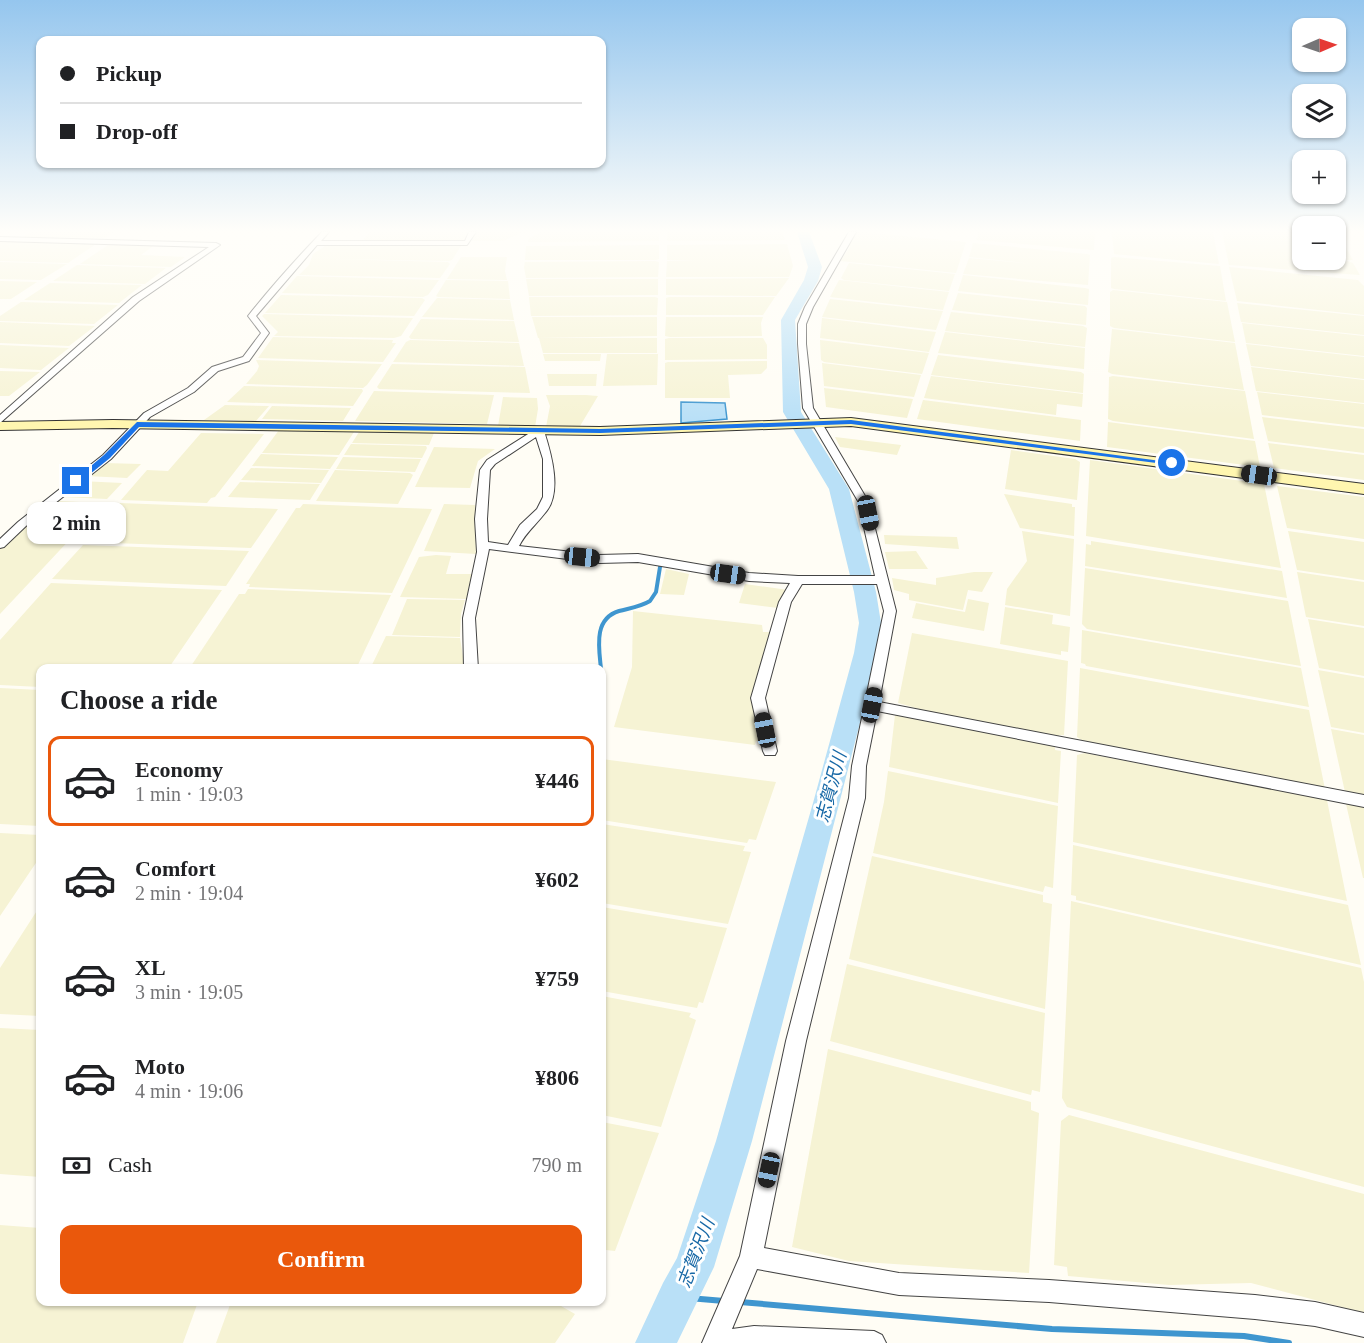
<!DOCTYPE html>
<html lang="en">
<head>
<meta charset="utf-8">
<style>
	:root { --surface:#fff; --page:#f6f6f6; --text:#202124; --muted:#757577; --line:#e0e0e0; --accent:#ea580c }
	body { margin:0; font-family:"Times New Roman","Noto Sans JP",serif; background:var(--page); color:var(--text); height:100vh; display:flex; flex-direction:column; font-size:22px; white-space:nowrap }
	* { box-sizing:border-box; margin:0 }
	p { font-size:20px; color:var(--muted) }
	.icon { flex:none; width:33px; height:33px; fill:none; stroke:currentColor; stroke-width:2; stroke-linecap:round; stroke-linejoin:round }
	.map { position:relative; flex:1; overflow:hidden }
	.drawer { position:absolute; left:36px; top:664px; width:570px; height:642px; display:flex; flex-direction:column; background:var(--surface); border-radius:12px; box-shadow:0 2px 4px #0004 }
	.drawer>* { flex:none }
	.hud { position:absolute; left:36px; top:36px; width:570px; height:132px; border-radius:12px; box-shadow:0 2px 4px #0004; display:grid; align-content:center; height:132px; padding:0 24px; background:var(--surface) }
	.needle { width:39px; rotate:88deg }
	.fabs { position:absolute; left:1292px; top:18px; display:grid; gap:12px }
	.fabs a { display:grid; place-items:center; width:54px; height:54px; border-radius:12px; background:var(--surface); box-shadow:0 2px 4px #0004; font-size:30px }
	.end { position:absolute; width:27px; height:27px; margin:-14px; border:8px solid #1a73e8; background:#fff; box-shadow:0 0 0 3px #fff }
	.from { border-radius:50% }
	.bubble { position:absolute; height:42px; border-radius:12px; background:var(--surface); box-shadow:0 2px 4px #0004; font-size:20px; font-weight:800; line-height:42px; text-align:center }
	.car { position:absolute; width:18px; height:36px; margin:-18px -9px; border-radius:8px; box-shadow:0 0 4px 2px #0007; background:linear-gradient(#222 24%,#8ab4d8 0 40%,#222 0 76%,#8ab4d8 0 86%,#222 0) }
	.hud b { display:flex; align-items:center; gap:21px; height:57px; font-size:22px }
	.hud b+b { border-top:2px solid var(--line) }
	.hud i { width:15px; height:15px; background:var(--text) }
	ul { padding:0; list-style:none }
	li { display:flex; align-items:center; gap:18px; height:90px; margin:0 12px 9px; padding:0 12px; border:3px solid transparent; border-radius:12px }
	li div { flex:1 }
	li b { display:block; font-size:22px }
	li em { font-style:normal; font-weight:800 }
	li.on { border-color:var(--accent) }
	li>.icon { width:54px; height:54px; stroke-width:1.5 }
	h2 { padding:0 24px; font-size:27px; line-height:72px }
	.pay { display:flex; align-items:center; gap:15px; height:66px; padding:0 24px; font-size:22px }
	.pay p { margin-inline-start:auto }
	.action { display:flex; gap:12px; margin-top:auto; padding:12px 24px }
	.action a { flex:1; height:69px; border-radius:12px; background:var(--accent); color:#fff; font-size:24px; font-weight:800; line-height:69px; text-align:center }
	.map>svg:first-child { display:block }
	.farmland { fill:#f6f3d4 }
	.water { fill:#b9e0f7; stroke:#3f96cf; stroke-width:1.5 }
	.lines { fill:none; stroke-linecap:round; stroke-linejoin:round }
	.stream-far1 { stroke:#3f96cf; stroke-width:4 }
	.stream { stroke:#3f96cf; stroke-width:6 }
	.river { fill:#b9e0f7; fill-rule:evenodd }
	.street-casing { stroke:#444; stroke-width:2 }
	.secondary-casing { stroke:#333; stroke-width:2 }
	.street { fill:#fff; fill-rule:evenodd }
	.secondary { fill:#fff6b0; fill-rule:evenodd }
	.route { fill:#1a73e8 }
	.labels { text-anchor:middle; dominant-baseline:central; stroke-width:6; stroke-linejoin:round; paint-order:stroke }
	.water-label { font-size:18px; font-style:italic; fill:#1768a6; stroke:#fff }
</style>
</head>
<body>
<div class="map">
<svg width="1364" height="1343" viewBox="0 0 1364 1343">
	<rect width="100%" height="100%" fill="#fffdf5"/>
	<!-- farmland -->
	<path class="farmland" d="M31,232H114L105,238L23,237Z
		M369,232H468L464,241L363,240Z
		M476,232H523L503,241H472Z
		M541,232H659V241L528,242L529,238Z
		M667,232H782L785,240L667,241Z
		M856,232H863L966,242L956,273L840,261L850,247L848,245Z
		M979,232H1095L1094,250L976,240Z
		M1112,232H1213L1219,264L1114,254Z
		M1222,232H1302V260H1335V232H1339L1345,245H1341L1345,246L1353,260H1345L1353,263L1360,275L1229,265Z
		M0,241L96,244L68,263L0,261Z
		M111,243L156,244L141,255L185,257L171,267L80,264Z
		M973,243L1087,254L1090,255L1088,285L963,274L969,258L1033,264L969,257Z
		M787,244L793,266L789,277H666L667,261H695L667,260V245Z
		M659,245V259L656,260H525L526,246Z
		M325,246H461L452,260L449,261L330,259L448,262L450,264L440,278L299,275L309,265L313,254Z
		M461,257H507L505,271L507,280L447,279Z
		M1114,257L1220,266L1226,301L1114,289L1111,288V258Z
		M655,261L659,262L658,277L526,278L524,267L525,262Z
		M0,262L67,264L41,280L0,279Z
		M849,263L955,274L949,291L844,280L841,278Z
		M77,265L166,268L145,284L53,281Z
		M1229,267L1358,280L1364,286V315L1237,301Z
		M963,275L1085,288L1089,289L1088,305L958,291Z
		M297,276L439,280L428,295L423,297L282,293Z
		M789,278L776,296L666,295V279Z
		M526,279H658V295L529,296Z
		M446,280L508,281L510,299L438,297L436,296Z
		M839,280L949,292L943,310L830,297Z
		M0,281L37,282L11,299H0Z
		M50,283L142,285L119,303L24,300Z
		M1113,290L1227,302L1235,342L1114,328L1110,326V292Z
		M958,293L1085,306L1087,308L1086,325L952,310Z
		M281,295L422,298L425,300L414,316L265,313Z
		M529,297H655L658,298L657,315L531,316Z
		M669,297H775L763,315H666V298Z
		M437,298L510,300L514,320L422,317Z
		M830,299L943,311L936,330L822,317Z
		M21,302L118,305L94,324L0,321V316Z
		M1237,303L1364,316V335L1241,322Z
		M951,312L1083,326L1087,328L1085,347L945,331Z
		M264,314L413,318L401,336L394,338L274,336L278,332L262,316Z
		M532,317H657V336L538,338Z
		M666,317H763L761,323L762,336L670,337L665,336Z
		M822,318L936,332L929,352L820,338Z
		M421,319L514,321L519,342L411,339L409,337Z
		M0,322L95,326L69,346L0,343Z
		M1242,323L1364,336V356L1246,343Z
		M1112,329L1235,343L1244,390L1112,374L1108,372Z
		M945,332L1085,348L1084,369L938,353Z
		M273,337L393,340L392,343H396L383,362L258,358Z
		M539,338H657V353H543Z
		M669,338H763L767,345V359L665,360V339Z
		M410,340L519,343L524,366L393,362L406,342Z
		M820,340L929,353L922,374L824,362L821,360Z
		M1246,344L1364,357V379L1251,366Z
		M0,345L69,348L41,370L0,368Z
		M543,354H601L600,361H545Z
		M607,354H658L657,385L603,386Z
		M938,355L1081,372L1084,374L1083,393L931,375Z
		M256,360L382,364L367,385L363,388L246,384L257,371L259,366Z
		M767,361V368L761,374L728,375L730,398H665V363L668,362Z
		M822,363L921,375L914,397L824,386Z
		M392,364L525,367L530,393L379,389L377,387Z
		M1251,367L1364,380V403L1256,391Z
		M0,371L40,372L9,396H0Z
		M547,374H597L596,386H549Z
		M931,376L1083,394L1082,407L1057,404L1056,415L924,398Z
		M1113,376L1245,391L1254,439L1113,421L1108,419L1109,377Z
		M244,386L362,389L363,391L353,406L227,402Z
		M824,388L913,399L907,418L826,407Z
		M374,391L494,395L487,424L355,421Z
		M1257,392L1364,404V427L1262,415Z
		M546,395H586L598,396L580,426L546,427L550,406Z
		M503,397L537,398L538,409L535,427L498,426Z
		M923,400L1081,420L1080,441L917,419Z
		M225,405L269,406L256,421L204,420Z
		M272,406L351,408L343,421L262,419Z
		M1262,417L1364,429V453L1268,441Z
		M1108,422L1255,441L1260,467L1107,447Z
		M279,430L354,432L339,455L262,453Z
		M359,432L434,433L429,445L352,443Z
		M201,433L264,434L215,497L211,498L207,503L121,500L147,470L168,471Z
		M835,437L901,445L897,455L840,447Z
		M1268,443L1364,455V480L1274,468Z
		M351,444L426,446L427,448L422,458L344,455Z
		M434,447L495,449L478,461L470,488L415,487Z
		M1011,450L1075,459L1080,462L1077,500L1005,489Z
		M261,454L338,457L330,469L252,466Z
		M343,457L421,459L415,472L336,469Z
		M1090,460L1264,484L1281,568L1086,536Z
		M104,463L141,464L127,478L86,476Z
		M251,468L329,470L321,483L241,480Z
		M335,470L410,473L413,475L398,504L316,501Z
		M80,481L122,483L107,499L61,497Z
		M240,482L320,484L310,500L228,497Z
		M1277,486L1364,497V539L1287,528Z
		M1004,494L1072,504V507H1075L1074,536L1020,528Z
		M56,501L104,503L0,614V547Z
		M120,503L278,509L251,548L85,542Z
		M303,504L432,509L392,593L249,587L250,584H246L296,508H300Z
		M444,504L475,505L476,554L424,551Z
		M1022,531L1074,539L1070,616L1005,605L1007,589L1027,561Z
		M1288,531L1364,542V580L1297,570Z
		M884,535L957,537L959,549L885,544Z
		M1091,541L1282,571L1287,598L1085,566L1086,544L1091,545Z
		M83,545L249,551L226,586L52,579Z
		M916,551L928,569H889L885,552Z
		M436,555L451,556L446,574H473L466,599L400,597L419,557Z
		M1085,568L1288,601L1301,666L1087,629L1082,624Z
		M666,569L689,574L684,595L660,594Z
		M974,572H993L982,592L968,590L963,610L909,600V594L894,590L892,578L936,585V578Z
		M1297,572L1364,582V626L1306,617Z
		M51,583L222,590L168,669H40V687L0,685V640Z
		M745,584L788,590L781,598L778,608L739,603Z
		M248,589L391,595L356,669H189L239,594H245Z
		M407,599L465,600L461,614L460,637L392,635Z
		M968,599L989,603L984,631L912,618L916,603L965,612Z
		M1005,607L1053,615L1052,624L1070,627L1068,652L1061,651V655L1000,644Z
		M633,611L762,625L763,632H770L754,702L761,741H756L755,745L614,727L632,667Z
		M1308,619L1364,628V676L1319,668Z
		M1082,630L1301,668L1309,707L1086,666L1085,664L1081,663Z
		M912,633L1068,661L1064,735H1059V738L937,714L898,703Z
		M386,636L460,638L465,669H370Z
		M1080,668L1309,710L1325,789L1083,741L1077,737Z
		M1318,670L1364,678V733L1331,727Z
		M0,688L40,690V826L0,824Z
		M895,715L1055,746V750L1061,751L1058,803L889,767Z
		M1331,729L1364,735V796L1345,792Z
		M1085,753L1327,800L1347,901L1073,842L1077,755Z
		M602,759L776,782L756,840L749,839L747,843L602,820Z
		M888,771L1058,806L1053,888L1045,886L1043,892L873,853L884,802Z
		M1346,804L1364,807V878H1363Z
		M602,824L745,846L743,851L751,852L728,924L602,903Z
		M0,833L40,835V857L0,916Z
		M1073,845L1348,905L1361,965L1076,900V896L1071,895Z
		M872,856L1043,895V902L1052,904L1045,1009L849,959Z
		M1071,901L1361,968L1364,982V1187L1067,1107L1062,1098Z
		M40,906V1016L0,1014V968Z
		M602,907L727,928L703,1003L699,1002L697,1008L602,991Z
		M847,964L1045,1013L1040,1092L1032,1090L1031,1095L830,1041Z
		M602,996L691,1013L689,1017L696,1020L661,1127L602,1115Z
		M0,1028L40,1030V1177L0,1174Z
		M828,1049L1031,1102V1110L1039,1113L1029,1273L849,1261L792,1247Z
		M1069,1115L1364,1194V1313L1251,1283L1169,1285L1068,1276L1067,1267L1054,1265L1061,1121Z
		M602,1122L659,1133L615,1251L606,1250L604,1256H602Z
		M0,1225L40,1228V1302H198L183,1343H0Z
		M231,1302H554L575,1314L555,1343H216Z"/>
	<!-- water -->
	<path class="water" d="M681,402L725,403L727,419L681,423Z"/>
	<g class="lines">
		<!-- stream-far1 -->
		<path class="stream-far1" d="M601,669C599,648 593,619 619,611C630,608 640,607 650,601L656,592L660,567
			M602,678V698"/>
		<!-- stream -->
		<path class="stream" d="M677,1297L724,1301
			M740,1302L1052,1329L1244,1336L1289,1343"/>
		<!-- river -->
		<path class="river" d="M797,232H809L822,267L818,281L795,320L801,412L849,489L876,592L881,623L878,653L752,1141L714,1267L677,1343H635L663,1283L677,1258L716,1141L813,803L854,653L859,623L854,592L829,489L783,412L781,320L804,280L808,267Z"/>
		<defs>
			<path id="street" d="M322,232H329L321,241H465L469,232H476L467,245H317L256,316L269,333L249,361L218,371L194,392L150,417L111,459L26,526L4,547L0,548V539L18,522L103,455L144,413L188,388L212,367L243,357L261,333L248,316C271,287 296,259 322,232Z
				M849,232H856L813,307L806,324V344L813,408L868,501L896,611L879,702L1364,795V807L877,711L866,766L865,798L806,1041L764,1248L899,1273L1049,1280L1255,1295L1315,1302L1364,1313V1337L1315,1326L1255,1319L1049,1302L899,1295L757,1269L732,1329L754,1326L874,1331L882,1335L886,1343H702L740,1256L786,1041L849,798L852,766L884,611L877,584H802L791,602L765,698L777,751L775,755H765L763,751L751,698L779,602L790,583L749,581L638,562L599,563L489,549L475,618L478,669H464L463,618L477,552L475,519L480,470L487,460L536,429L544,431C551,453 563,493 545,513C535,526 527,531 519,546L599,555L638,554L749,573L798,576H875L858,501L803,408L798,344V324L805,307ZM536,437L543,459V497L537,509L520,525L508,545L488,542L487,519L490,470L495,464Z
				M0,237L216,243L220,245L139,301L0,423V415L133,297L209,247L0,241Z"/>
			<path id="secondary" d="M851,418L1364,484V494L851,426L600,435L113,428L0,430V422L113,420L600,427Z"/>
		</defs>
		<!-- street casing -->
		<use href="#street" class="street-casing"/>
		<!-- secondary casing -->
		<use href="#secondary" class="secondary-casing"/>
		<!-- street -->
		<use href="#street" class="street"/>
		<!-- secondary -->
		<use href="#secondary" class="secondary"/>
	</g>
	<!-- sky -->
	<linearGradient id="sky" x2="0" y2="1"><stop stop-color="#95c6ee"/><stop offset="0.55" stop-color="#fffefa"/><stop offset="1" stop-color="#fffefa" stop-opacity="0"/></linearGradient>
	<rect width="1364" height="420" fill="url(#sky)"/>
	<!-- route -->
	<path class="route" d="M851,420L1176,463L1172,465L851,424L600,433L139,427L110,458L79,483L73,481L104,455L137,422L600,429Z"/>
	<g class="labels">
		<!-- water labels -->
		<g class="water-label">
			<text transform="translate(831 787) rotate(-75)">志賀沢川</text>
			<text transform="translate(696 1253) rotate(-69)">志賀沢川</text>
		</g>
	</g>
</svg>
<div class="fabs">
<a><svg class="needle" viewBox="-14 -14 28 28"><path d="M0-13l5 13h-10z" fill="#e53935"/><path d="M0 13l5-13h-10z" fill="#757577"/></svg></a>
<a><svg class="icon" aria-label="layers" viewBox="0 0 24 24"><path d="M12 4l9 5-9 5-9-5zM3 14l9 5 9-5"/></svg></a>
<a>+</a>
<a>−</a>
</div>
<i class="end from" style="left:1172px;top:463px"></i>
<i class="end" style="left:76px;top:481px"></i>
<div class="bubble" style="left:27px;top:502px;width:99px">2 min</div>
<i class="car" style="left:1259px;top:475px;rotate:278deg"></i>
<i class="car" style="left:868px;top:513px;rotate:169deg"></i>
<i class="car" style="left:582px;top:557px;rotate:96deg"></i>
<i class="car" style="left:728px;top:574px;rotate:98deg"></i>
<i class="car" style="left:872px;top:705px;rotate:11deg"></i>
<i class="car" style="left:765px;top:730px;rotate:349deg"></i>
<i class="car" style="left:769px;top:1170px;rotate:192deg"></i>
<div class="hud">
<b><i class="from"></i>Pickup</b>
<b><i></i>Drop-off</b>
</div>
<section class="drawer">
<h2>Choose a ride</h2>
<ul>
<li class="on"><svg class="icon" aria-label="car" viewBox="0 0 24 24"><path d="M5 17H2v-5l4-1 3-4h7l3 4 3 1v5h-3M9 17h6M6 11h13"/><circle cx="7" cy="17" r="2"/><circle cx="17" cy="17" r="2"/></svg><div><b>Economy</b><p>1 min · 19:03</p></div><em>¥446</em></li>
<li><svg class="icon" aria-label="car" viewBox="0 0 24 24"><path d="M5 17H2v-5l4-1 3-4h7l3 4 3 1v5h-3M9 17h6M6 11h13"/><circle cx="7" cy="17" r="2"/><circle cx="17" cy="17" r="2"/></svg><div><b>Comfort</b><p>2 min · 19:04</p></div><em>¥602</em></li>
<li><svg class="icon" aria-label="car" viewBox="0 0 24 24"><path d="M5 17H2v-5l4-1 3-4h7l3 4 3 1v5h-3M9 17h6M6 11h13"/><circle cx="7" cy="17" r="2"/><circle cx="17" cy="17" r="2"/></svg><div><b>XL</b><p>3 min · 19:05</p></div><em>¥759</em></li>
<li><svg class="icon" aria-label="car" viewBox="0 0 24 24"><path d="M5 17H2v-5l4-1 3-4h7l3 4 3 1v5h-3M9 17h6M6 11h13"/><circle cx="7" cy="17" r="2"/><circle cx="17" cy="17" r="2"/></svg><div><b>Moto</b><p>4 min · 19:06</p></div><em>¥806</em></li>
</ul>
<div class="pay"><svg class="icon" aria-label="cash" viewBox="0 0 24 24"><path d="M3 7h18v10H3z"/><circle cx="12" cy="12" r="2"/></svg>Cash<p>790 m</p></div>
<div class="action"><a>Confirm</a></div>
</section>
</div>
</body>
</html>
